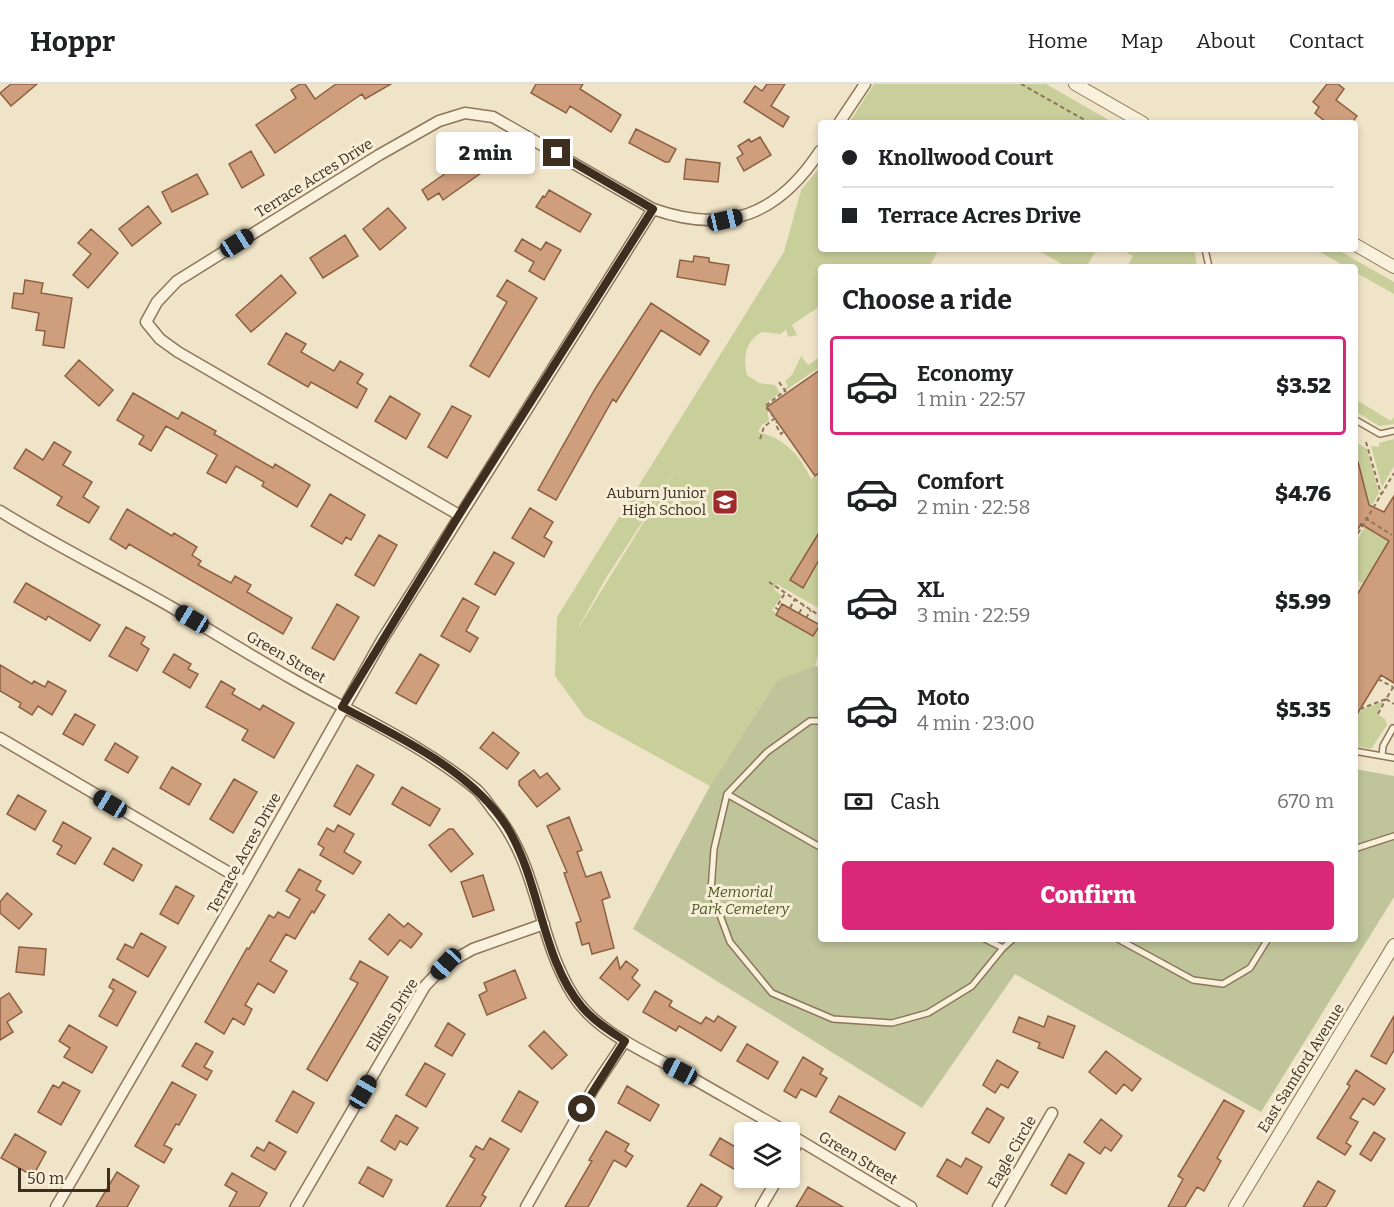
<!DOCTYPE html>
<html lang="en">
<head>
<meta charset="utf-8">
<style>
	:root { --surface:#fff; --page:#f6f6f6; --text:#202124; --muted:#757577; --line:#e0e0e0; --accent:#db2777 }
	body { margin:0; font-family:Bitter,serif; background:var(--page); color:var(--text); height:100vh; display:flex; flex-direction:column; font-size:22px; white-space:nowrap }
	* { box-sizing:border-box; margin:0 }
	p { font-size:20px; color:var(--muted) }
	.icon { flex:none; width:33px; height:33px; fill:none; stroke:currentColor; stroke-width:2; stroke-linecap:round; stroke-linejoin:round }
	.map { position:relative; flex:1; overflow:hidden }
	.sheet { position:absolute; left:818px; top:180px; width:540px; height:678px; display:flex; flex-direction:column; background:var(--surface); border-radius:6px; box-shadow:0 3px 9px #0003 }
	.sheet>* { flex:none }
	.guide { position:absolute; left:818px; top:36px; width:540px; height:132px; border-radius:6px; box-shadow:0 3px 9px #0003; display:grid; align-content:center; height:132px; padding:0 24px; background:var(--surface) }
	.tools { position:absolute; left:734px; top:1038px; display:grid; gap:12px }
	.tools a { display:grid; place-items:center; width:66px; height:66px; border-radius:6px; background:var(--surface); box-shadow:0 3px 9px #0003; font-size:30px }
	.scale { position:absolute; left:18px; bottom:15px; width:92px; box-sizing:border-box; padding-left:6px; border:3px solid #3d2e20; border-top:0; font-size:16px; line-height:21px; white-space:nowrap; color:#3d2e20; -webkit-text-stroke:4px #f7eed8; paint-order:stroke }
	.end { position:absolute; width:27px; height:27px; margin:-14px; border:8px solid #3d2e20; background:#fff; box-shadow:0 0 0 3px #fff }
	.from { border-radius:50% }
	.bubble { position:absolute; height:42px; border-radius:6px; background:var(--surface); box-shadow:0 3px 9px #0003; font-size:20px; font-weight:800; line-height:42px; text-align:center }
	.car { position:absolute; width:18px; height:36px; margin:-18px -9px; border-radius:8px; box-shadow:0 0 4px 2px #0007; background:linear-gradient(#222 24%,#8ab4d8 0 40%,#222 0 76%,#8ab4d8 0 86%,#222 0) }
	.guide b { display:flex; align-items:center; gap:21px; height:57px; font-size:22px }
	.guide b+b { border-top:2px solid var(--line) }
	.guide i { width:15px; height:15px; background:var(--text) }
	ul { padding:0; list-style:none }
	li { display:flex; align-items:center; gap:18px; height:99px; margin:0 12px 9px; padding:0 12px; border:3px solid transparent; border-radius:6px }
	li div { flex:1 }
	li b { display:block; font-size:22px }
	li em { font-style:normal; font-weight:800 }
	li.active { border-color:var(--accent) }
	li>.icon { width:54px; height:54px; stroke-width:1.5 }
	h2 { padding:0 24px; font-size:27px; line-height:72px }
	.pay { display:flex; align-items:center; gap:15px; height:66px; padding:0 24px; font-size:22px }
	.pay p { margin-inline-start:auto }
	.action { display:flex; gap:12px; margin-top:auto; padding:12px 24px }
	.action a { flex:1; height:69px; border-radius:6px; background:var(--accent); color:#fff; font-size:24px; font-weight:800; line-height:69px; text-align:center }
	header { display:flex; align-items:center; gap:36px; box-sizing:border-box; height:84px; padding:0 30px; background:var(--surface); border-bottom:2px solid var(--line) }
	header strong { font-size:28px }
	nav { display:flex; gap:33px; margin-inline-start:auto; font-size:21px }
	.map>svg:first-child { display:block }
	.green { fill:#c9cf9b; fill-rule:evenodd }
	.cemetery { fill:#bfc49a }
	.building { fill:#cf9f7d; stroke:#8d5f41; stroke-width:1.5 }
	.lines { fill:none; stroke-linecap:round; stroke-linejoin:round }
	.service-casing { stroke:#8d765c; stroke-width:8 }
	.minor-casing { stroke:#8d765c; stroke-width:13 }
	.tertiary-casing { stroke:#8d765c; stroke-width:14 }
	.path { stroke:#8d765c; stroke-width:2; stroke-dasharray:4.5 3; stroke-linecap:butt }
	.service { stroke:#faf1dc; stroke-width:5 }
	.minor { stroke:#faf1dc; stroke-width:10 }
	.tertiary { stroke:#faf1dc; stroke-width:12 }
	.route { stroke:#3d2e20; stroke-width:8 }
	.labels { text-anchor:middle; dominant-baseline:central; stroke-width:6; stroke-linejoin:round; paint-order:stroke }
	.street-label { font-size:15px; fill:#3d2e20; stroke:#f7eed8 }
	.poi-label { font-size:15px; fill:#3d2e20; stroke:#f7eed8; text-anchor:end }
	.park-label { font-size:15px; font-style:italic; fill:#4d5a26; stroke:#f7eed8 }
</style>
</head>
<body>
<header>
<strong>Hoppr</strong>
<nav><a>Home</a><a>Map</a><a>About</a><a>Contact</a></nav>
</header>
<div class="map">
<svg width="1394" height="1123" viewBox="0 0 1394 1123">
	<rect width="100%" height="100%" fill="#f0e4c8"/>
	<!-- green -->
	<path class="green" d="M874,0H1046L1114,39H849Z
		M820,83V165H939L929,183H820V215L818,218L820,222L792,241L797,251L788,253L786,245L781,250L762,248C745,258 743,272 747,291L759,299L775,301L780,309L766,319L769,337L762,341L758,348C784,354 800,371 811,395L820,388V457L817,455L803,504L820,474V525L777,500L774,505L782,512L772,526L777,530L776,531L813,552L819,541L817,537L820,538V565L815,582L778,595L710,702L585,633L555,592L557,533L784,168L801,106ZM679,381L579,543L578,544L606,494Z
		M1036,165H1097L1086,183H1067Z
		M1125,165L1134,169L1137,165H1194L1197,181L1189,183H1127L1133,172L1125,167Z
		M1315,165H1336L1394,198V210L1355,188L1354,183H1346Z
		M801,272L808,281L820,273V283L786,306L785,304L788,302L785,297L792,291Z
		M1355,315L1391,337L1394,333V340L1379,342L1355,327Z
		M1394,355V382L1382,403L1371,362L1379,363V359Z
		M1354,357L1367,365L1379,409L1372,421L1369,420L1355,370Z
		M1365,443L1389,457L1364,500L1355,495V460Z
		M1384,617L1377,630L1385,635L1387,641L1371,665L1355,662V625L1360,628L1363,625Z"/>
	<!-- cemetery -->
	<path class="cemetery" d="M815,582L820,583V855H1354L1355,685L1394,692V813L1261,1028L1015,890L922,1024L633,845L710,702L778,595Z"/>
	<!-- building -->
	<path class="building" d="M11,0H37L11,22L0,9Z
		M300,0H305L315,15L336,0H391L365,15L362,10L275,69L256,41L296,14L291,6Z
		M536,0H583L580,5L621,31L611,48L570,22L566,29L531,9Z
		M767,0H785L771,22L789,33L783,43L744,18L755,2L762,7Z
		M1327,0H1338L1344,5L1336,16L1357,32L1352,39H1327L1315,29L1319,23L1313,18Z
		M636,45L676,65L669,78H665L629,59Z
		M760,53L771,71L744,87L737,74L743,70L738,62L749,55L751,58Z
		M251,67L264,91L242,104L229,80Z
		M470,72L481,89L443,116L439,109L428,116L422,106Z
		M686,75L720,79L718,98L684,95Z
		M197,90L208,110L172,128L162,108Z
		M549,106L591,130L580,148L536,123L543,112L545,113Z
		M148,122L161,139L132,162L119,145Z
		M388,124L406,144L380,166L363,145Z
		M91,145L118,169L88,204L73,191L91,170L78,159Z
		M345,151L358,172L323,194L310,174Z
		M522,155L541,166L546,158L561,166L544,196L529,187L534,178L515,167Z
		M694,172L709,174V178L729,181L725,201L677,193L680,176L693,178Z
		M281,191L296,209L251,248L236,231Z
		M25,196L43,199L41,209L72,214L64,264L43,261L45,247L36,246L39,229L12,224L14,209L23,210Z
		M507,196L537,214L489,293L470,282L507,218L497,212Z
		M651,219L709,257L700,271L661,246L616,318L613,315L556,416L538,406L595,305Z
		M286,249L306,260L301,268L334,287L340,277L363,290L357,299L367,305L357,324L311,298L308,303L268,280Z
		M79,276L113,306L99,322L65,292Z
		M820,286V388L815,392L767,323Z
		M133,309L178,335L182,328L216,347L214,350L273,384L275,380L310,401L297,423L262,402L264,398L236,382L226,399L207,389L217,371L166,342L151,367L139,360L144,352L117,336Z
		M390,312L420,330L406,355L375,337Z
		M452,322L471,332L447,374L428,363Z
		M54,358L71,368L63,381L92,398L83,413L99,423L89,439L57,421L62,413L14,384L26,365L43,376Z
		M1354,378H1358L1369,421L1384,428L1394,412V599L1381,591L1354,635V516L1389,457L1361,440L1354,452Z
		M330,410L365,431L351,456L346,453L342,460L311,442Z
		M530,424L553,438L544,453L552,458L544,473L512,454Z
		M127,425L172,452L174,449L197,463L192,471L201,477L198,481L231,499L235,492L251,501L247,508L292,534L283,550L129,460L126,465L110,455Z
		M820,447V474L803,504L790,496Z
		M379,451L397,461L374,502L355,491Z
		M494,468L514,479L495,511L475,500Z
		M26,499L100,541L90,557L48,532L46,536L14,518Z
		M463,514L479,523L466,547L478,554L470,568L441,552Z
		M337,520L359,533L334,576L312,564Z
		M782,520L820,541L813,552L776,531Z
		M126,543L145,553L141,560L149,565L137,587L109,572Z
		M174,570L191,580L188,585L198,590L190,604L163,588Z
		M420,570L439,581L416,620L396,609Z
		M0,581L32,600L34,597L45,603L48,597L66,607L52,631L38,622L32,631L19,623L21,619L0,607Z
		M221,597L235,605L232,610L260,626L263,621L294,639L274,674L242,656L248,646L206,623Z
		M75,630L95,641L83,661L63,650Z
		M493,648L519,669L507,685L480,664Z
		M115,659L138,673L128,689L105,676Z
		M357,681L374,691L350,731L334,722Z
		M172,683L201,700L189,721L160,704Z
		M534,686L540,694L547,689L560,705L537,723L519,701V697Z
		M234,695L257,708L233,749L210,735Z
		M402,703L440,725L430,742L392,720Z
		M18,711L46,727L35,746L7,730Z
		M569,733L582,766L577,768L586,793L601,788L610,813L602,816L614,864L592,870L589,859L582,861L576,839L581,837L564,789L567,788L547,742Z
		M63,738L91,754L75,780L57,770L62,762L53,757Z
		M338,741L354,750L344,768L361,778L353,790L320,771L324,764L318,760L327,744L334,748Z
		M449,745H453L473,770L451,788L429,761Z
		M113,764L142,781L133,797L104,780Z
		M299,785L321,797L316,806L325,811L314,829L312,827L295,855L286,850L270,877L287,887L274,909L258,899L245,921L252,925L244,941L233,934L224,950L205,938L247,864L249,865L269,831L274,834L278,828L289,834L300,815L286,807Z
		M483,791L494,826L473,833L461,798Z
		M176,802L194,812L178,840L160,830Z
		M7,809L32,830L19,845L0,829V818Z
		M389,830L404,843L408,839L422,850L411,864L400,856L388,871L369,855Z
		M141,849L166,863L148,893L117,875L125,860L133,864Z
		M19,863L46,865L44,891L16,888Z
		M617,873L620,885L626,877L638,886L632,894L640,901L628,916L600,894Z
		M360,877L388,893L327,997L307,985L358,899L350,895Z
		M515,886L526,914L487,931L479,911L487,907L484,899Z
		M113,895L136,908L117,942L99,932L114,906L109,903Z
		M655,907L672,917L669,922L701,940L706,933L714,938L718,932L736,943L721,967L679,942L676,947L643,928Z
		M9,909L22,928L7,938L13,948L0,956V915Z
		M1048,932L1075,942L1063,974L1038,964L1040,959L1013,948L1019,933L1044,943Z
		M1394,932V966L1386,980L1371,972Z
		M448,939L465,950L452,972L435,962Z
		M69,941L107,963L92,989L64,973L70,964L59,957Z
		M544,947L567,971L552,985L529,962Z
		M196,959L213,968L204,983L212,987L207,996L182,982Z
		M747,960L778,978L768,995L737,977Z
		M1106,967L1141,995L1132,1007L1124,1000L1116,1010L1089,988Z
		M803,973L823,985L820,990L827,994L816,1013L801,1005L796,1014L784,1007Z
		M997,976L1018,988L1008,1004L1001,1000L995,1009L983,1001Z
		M425,979L445,990L426,1023L406,1011Z
		M1356,986L1385,1005L1374,1021L1363,1014L1350,1034L1358,1038L1346,1059L1351,1062L1345,1071L1317,1054L1350,1002L1347,1000Z
		M63,998L80,1007L61,1041L38,1028L53,1001L59,1004Z
		M172,998L196,1011L179,1041L176,1040L164,1061L172,1065L164,1079L135,1062Z
		M627,1002L659,1021L650,1037L618,1019Z
		M293,1007L314,1019L297,1049L276,1037Z
		M519,1007L538,1018L521,1048L502,1037Z
		M839,1012L905,1049L895,1066L830,1028Z
		M1224,1016L1244,1027L1217,1074L1221,1077L1204,1107L1197,1103L1185,1123H1168L1183,1095L1178,1092Z
		M987,1024L1004,1034L989,1059L972,1049Z
		M396,1031L418,1044L407,1061L400,1057L395,1066L381,1057Z
		M1101,1035L1122,1052L1111,1067L1105,1063L1100,1070L1084,1058Z
		M606,1047L629,1060L625,1067L633,1072L626,1083L614,1076L588,1123H565L592,1077L589,1076Z
		M1374,1048L1385,1055L1371,1077L1360,1070Z
		M15,1050L46,1068L33,1092L1,1074Z
		M490,1054L509,1065L482,1111L486,1113L480,1123H446L475,1075L470,1072L476,1062L483,1066Z
		M720,1054L744,1068V1091L710,1071Z
		M269,1058L286,1068L275,1086L251,1072L257,1063L264,1067Z
		M1069,1070L1084,1079L1066,1110L1051,1101Z
		M966,1074L982,1083L967,1110L937,1092L947,1075L961,1083Z
		M368,1083L392,1096L383,1113L359,1099Z
		M117,1088L139,1102L127,1123H96Z
		M232,1089L267,1109L259,1123H229L237,1108L225,1101Z
		M1318,1097L1335,1107L1326,1123H1303Z
		M701,1100L722,1113L716,1123H687Z
		M808,1103L843,1123H796Z"/>
	<g class="lines">
		<defs>
			<path id="service" d="M1205,165L1209,183
				M1354,335L1380,350L1394,347
				M820,637H810L767,668L727,710L714,765L711,807L730,858L772,909L833,935L892,939L928,929L972,902L1003,864L1013,855
				M1354,667L1394,674
				M1382,672L1383,662L1393,644
				M727,710L820,763
				M1354,765L1394,752
				M985,855L1003,864
				M1118,855L1193,896L1223,900L1250,884L1268,855"/>
			<path id="minor" d="M839,39L865,0
				M0,427C56,462 116,491 173,524C213,548 253,573 294,596C355,631 422,660 477,706C483,712 488,719 493,726C540,782 536,852 573,911C597,949 645,967 683,989C717,1008 752,1029 787,1048
				M459,431L178,268L160,255L146,238L157,218L177,197L379,71L439,37L465,29L493,33L653,125C727,151 778,131 820,67
				M0,654L245,798
				M789,1050L911,1123
				M789,1074L799,1056
				M56,1123L245,798L382,556L653,125
				M296,1123L425,902L446,880L473,865L544,840
				M526,1123L593,1005L625,957
				M761,1123L778,1094
				M998,1123L1052,1029"/>
			<path id="tertiary" d="M1075,0L1143,39
				M1354,160L1394,183
				M1235,1123L1394,861"/>
		</defs>
		<!-- service casing -->
		<use href="#service" class="service-casing"/>
		<!-- minor casing -->
		<use href="#minor" class="minor-casing"/>
		<!-- tertiary casing -->
		<use href="#tertiary" class="tertiary-casing"/>
		<!-- path -->
		<path class="path" d="M1021,0L1090,39
			M779,298L787,309
			M783,348L781,350L776,341L777,337L765,322L785,307
			M760,355L764,343L775,334
			M1366,358L1381,410
			M1365,434L1392,451
			M1354,456L1394,389
			M769,498L820,532
			M1354,500L1362,504
			M790,524L795,515
			M779,526L776,524L785,509
			M799,529L804,521
			M806,534L811,526
			M1378,595L1393,603
			M1386,615L1394,620
			M1360,625L1386,615L1394,602
			M1378,630L1386,615"/>
		<!-- service -->
		<use href="#service" class="service"/>
		<!-- minor -->
		<use href="#minor" class="minor"/>
		<!-- tertiary -->
		<use href="#tertiary" class="tertiary"/>
	</g>
	<g class="lines">
		<!-- route -->
		<path class="route" d="M557,69L653,125L459,431L342,623C399,653 472,687 507,743C541,798 541,875 582,923C594,937 610,947 625,957L582,1025"/>
	</g>
	<!-- icons -->
	<defs>
		<symbol id="school-square" viewBox="-11 -11 22 22"><rect x="-9" y="-9" width="18" height="18" rx="4" fill="#9e2a2b" stroke="#f7eed8"/><path d="M0-5L7-2L0 1L-7-2ZM-4 1L0 2.5L4 1V4Q0 6-4 4Z" fill="#fff"/></symbol>
	</defs>
	<g fill-rule="evenodd">
		<use href="#school-square" x="710" y="403" width="30" height="30"/>
	</g>
	<g class="labels">
		<!-- street labels -->
		<g class="street-label">
			<text transform="translate(314 94) rotate(-32)">Terrace Acres Drive</text>
			<text transform="translate(286 573) rotate(30)">Green Street</text>
			<text transform="translate(244 769) rotate(-61)">Terrace Acres Drive</text>
			<text transform="translate(392 931) rotate(-58)">Elkins Drive</text>
			<text transform="translate(1301 984) rotate(-58)">East Samford Avenue</text>
			<text transform="translate(1012 1068) rotate(-60)">Eagle Circle</text>
			<text transform="translate(858 1074) rotate(31)">Green Street</text>
		</g>
		<!-- poi labels -->
		<g class="poi-label">
			<text x="706" y="409">Auburn Junior<tspan x="706" dy="17">High School</tspan></text>
		</g>
		<!-- park labels -->
		<g class="park-label">
			<text x="740" y="808">Memorial<tspan x="740" dy="17">Park Cemetery</tspan></text>
		</g>
	</g>
</svg>
<div class="tools">
<a><svg class="icon" aria-label="layers" viewBox="0 0 24 24"><path d="M12 4l9 5-9 5-9-5zM3 14l9 5 9-5"/></svg></a>
</div>
<div class="scale">50 m</div>
<i class="end from" style="left:582px;top:1025px"></i>
<i class="end" style="left:557px;top:69px"></i>
<div class="bubble" style="left:436px;top:48px;width:99px">2 min</div>
<i class="car" style="left:725px;top:136px;rotate:77deg"></i>
<i class="car" style="left:237px;top:159px;rotate:58deg"></i>
<i class="car" style="left:192px;top:535px;rotate:301deg"></i>
<i class="car" style="left:110px;top:720px;rotate:301deg"></i>
<i class="car" style="left:446px;top:880px;rotate:223deg"></i>
<i class="car" style="left:680px;top:987px;rotate:298deg"></i>
<i class="car" style="left:363px;top:1008px;rotate:30deg"></i>
<div class="guide">
<b><i class="from"></i>Knollwood Court</b>
<b><i></i>Terrace Acres Drive</b>
</div>
<section class="sheet">
<h2>Choose a ride</h2>
<ul>
<li class="active"><svg class="icon" aria-label="car" viewBox="0 0 24 24"><path d="M5 17H2v-5l4-1 3-4h7l3 4 3 1v5h-3M9 17h6M6 11h13"/><circle cx="7" cy="17" r="2"/><circle cx="17" cy="17" r="2"/></svg><div><b>Economy</b><p>1 min · 22:57</p></div><em>$3.52</em></li>
<li><svg class="icon" aria-label="car" viewBox="0 0 24 24"><path d="M5 17H2v-5l4-1 3-4h7l3 4 3 1v5h-3M9 17h6M6 11h13"/><circle cx="7" cy="17" r="2"/><circle cx="17" cy="17" r="2"/></svg><div><b>Comfort</b><p>2 min · 22:58</p></div><em>$4.76</em></li>
<li><svg class="icon" aria-label="car" viewBox="0 0 24 24"><path d="M5 17H2v-5l4-1 3-4h7l3 4 3 1v5h-3M9 17h6M6 11h13"/><circle cx="7" cy="17" r="2"/><circle cx="17" cy="17" r="2"/></svg><div><b>XL</b><p>3 min · 22:59</p></div><em>$5.99</em></li>
<li><svg class="icon" aria-label="car" viewBox="0 0 24 24"><path d="M5 17H2v-5l4-1 3-4h7l3 4 3 1v5h-3M9 17h6M6 11h13"/><circle cx="7" cy="17" r="2"/><circle cx="17" cy="17" r="2"/></svg><div><b>Moto</b><p>4 min · 23:00</p></div><em>$5.35</em></li>
</ul>
<div class="pay"><svg class="icon" aria-label="cash" viewBox="0 0 24 24"><path d="M3 7h18v10H3z"/><circle cx="12" cy="12" r="2"/></svg>Cash<p>670 m</p></div>
<div class="action"><a>Confirm</a></div>
</section>
</div>
</body>
</html>
